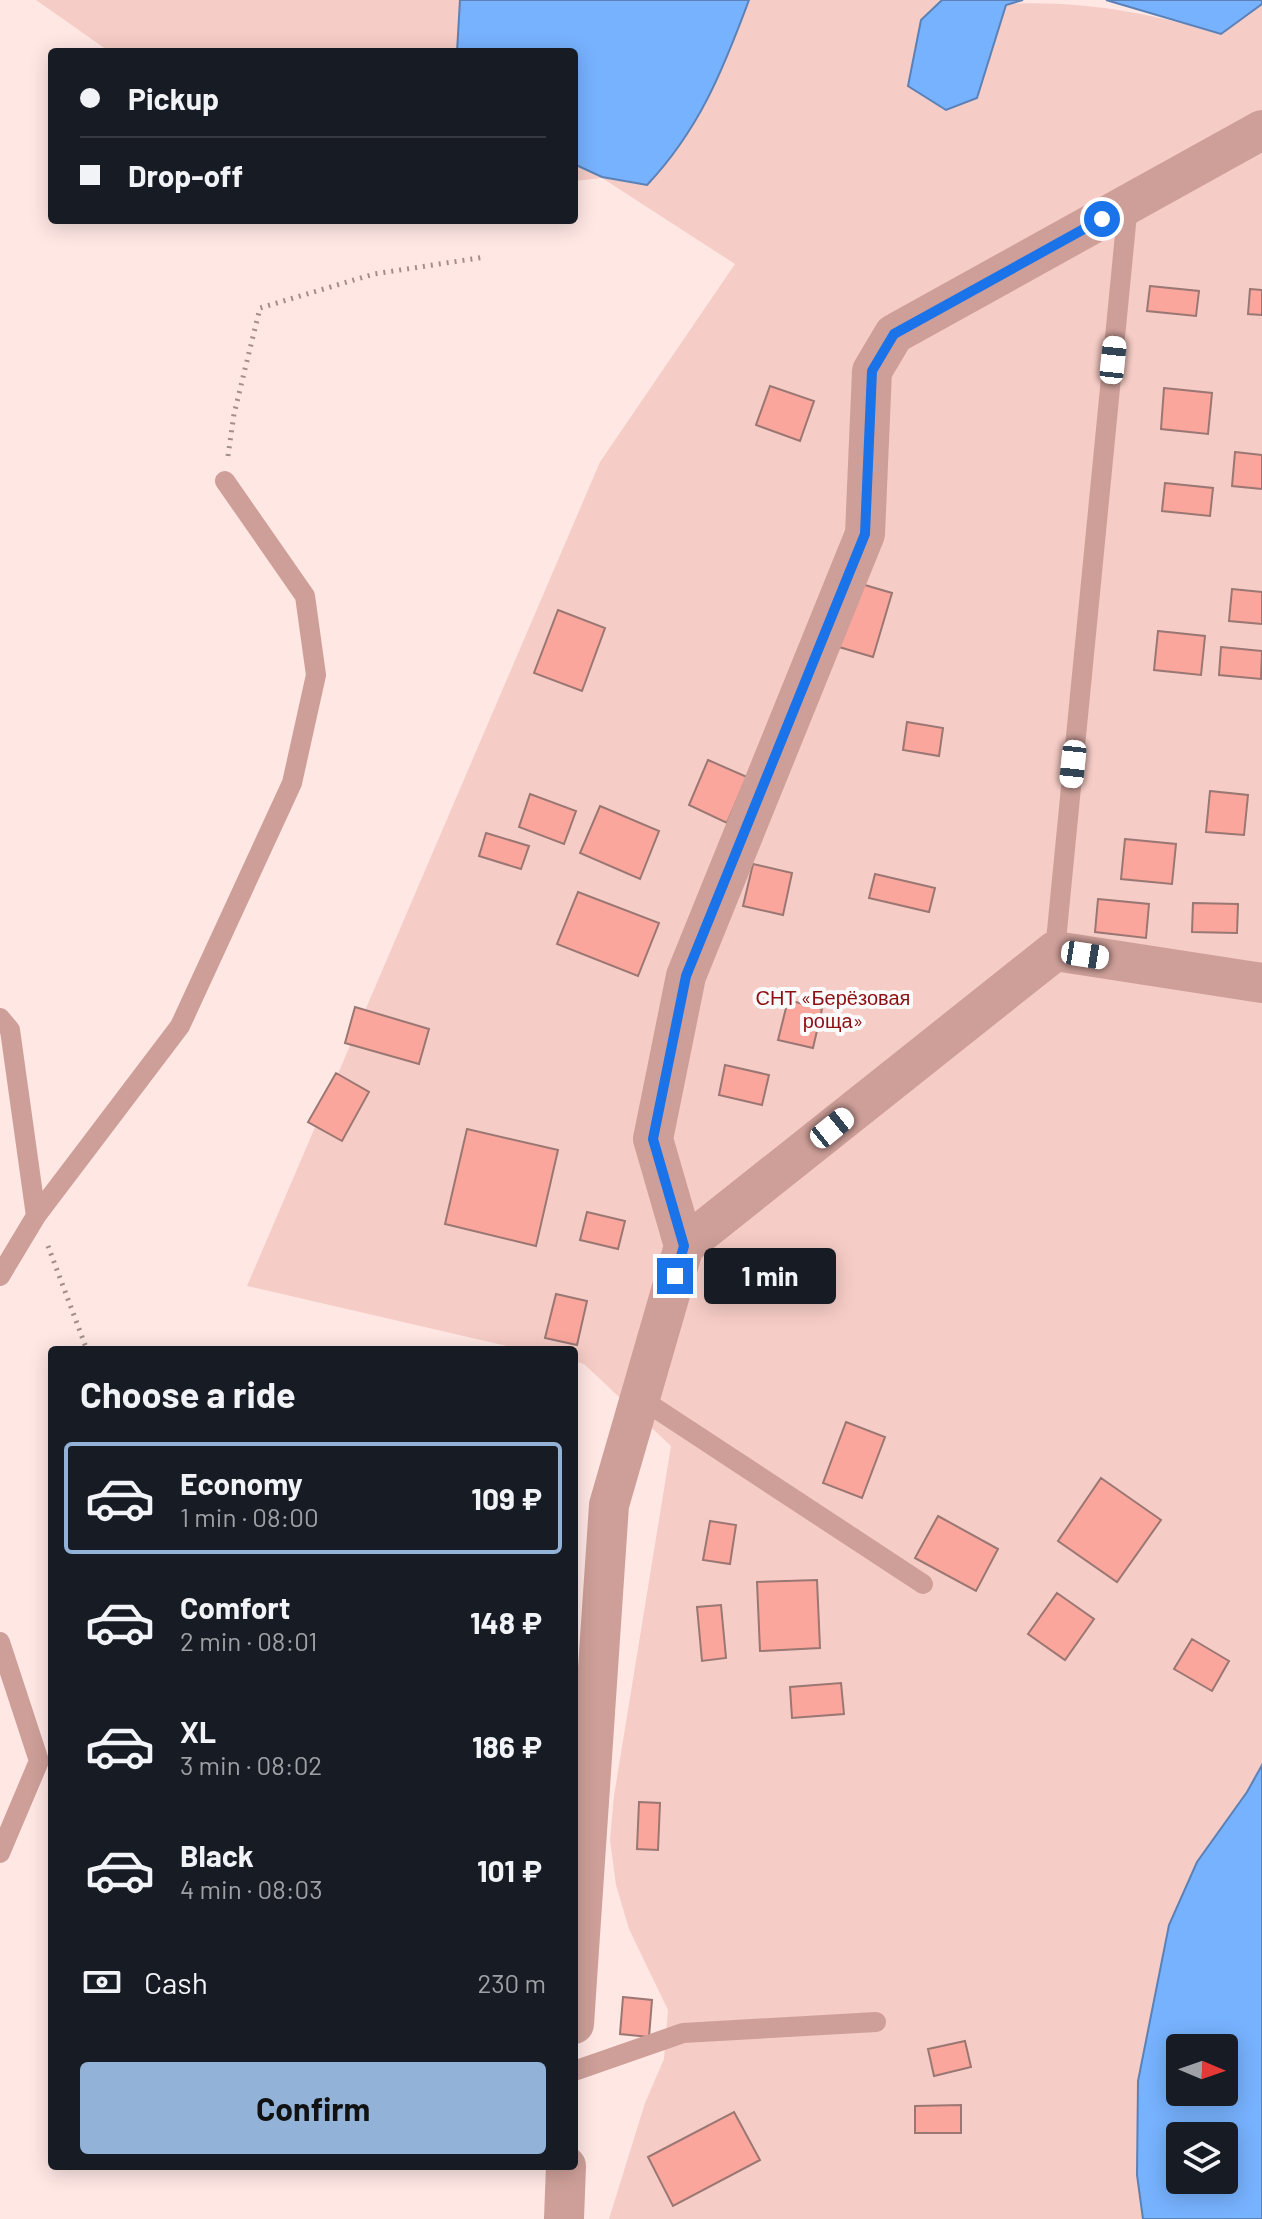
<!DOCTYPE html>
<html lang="en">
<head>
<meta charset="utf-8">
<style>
	:root { --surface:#171b24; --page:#20242c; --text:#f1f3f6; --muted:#9ea1a6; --line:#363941; --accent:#93b2d8 }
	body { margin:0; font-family:Barlow,sans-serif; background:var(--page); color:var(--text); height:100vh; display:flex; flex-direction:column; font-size:30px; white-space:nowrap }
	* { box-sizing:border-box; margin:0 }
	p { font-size:26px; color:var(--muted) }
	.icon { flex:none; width:44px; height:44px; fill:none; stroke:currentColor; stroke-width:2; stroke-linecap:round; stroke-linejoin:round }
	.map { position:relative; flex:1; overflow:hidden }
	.panel { position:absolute; left:48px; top:1346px; width:530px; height:824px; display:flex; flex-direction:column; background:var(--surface); border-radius:8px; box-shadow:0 4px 20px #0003 }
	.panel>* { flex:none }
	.top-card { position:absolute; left:48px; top:48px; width:530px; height:176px; border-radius:8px; box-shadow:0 4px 20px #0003; display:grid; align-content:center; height:176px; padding:0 32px; background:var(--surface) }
	.needle { width:52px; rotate:92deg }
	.fabs { position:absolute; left:1166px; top:2034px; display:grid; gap:16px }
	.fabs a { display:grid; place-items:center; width:72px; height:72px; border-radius:8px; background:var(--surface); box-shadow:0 4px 20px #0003; font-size:40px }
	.end { position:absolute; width:36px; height:36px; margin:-18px; border:10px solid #1a73e8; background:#fff; box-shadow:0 0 0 4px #fff }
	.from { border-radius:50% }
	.bubble { position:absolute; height:56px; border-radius:8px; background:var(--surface); box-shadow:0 4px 20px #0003; font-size:26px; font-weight:700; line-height:56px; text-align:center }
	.car { position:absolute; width:24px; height:48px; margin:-24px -12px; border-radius:10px; box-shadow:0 0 6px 2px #0007; background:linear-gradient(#fff 24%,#345 0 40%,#fff 0 76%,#345 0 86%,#fff 0) }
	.top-card b { display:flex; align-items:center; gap:28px; height:76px; font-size:30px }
	.top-card b+b { border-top:2px solid var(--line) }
	.top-card i { width:20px; height:20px; background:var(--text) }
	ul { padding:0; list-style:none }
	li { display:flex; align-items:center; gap:24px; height:112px; margin:0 16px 12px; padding:0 16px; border:4px solid transparent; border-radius:8px }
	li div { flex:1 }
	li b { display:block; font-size:30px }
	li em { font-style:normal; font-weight:700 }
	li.selected { border-color:var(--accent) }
	li>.icon { width:72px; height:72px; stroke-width:1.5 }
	h2 { padding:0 32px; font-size:36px; line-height:96px }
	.pay { display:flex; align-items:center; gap:20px; height:88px; padding:0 32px; font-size:30px }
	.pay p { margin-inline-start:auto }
	.cta { display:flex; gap:16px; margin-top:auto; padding:16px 32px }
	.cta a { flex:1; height:92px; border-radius:8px; background:var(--accent); color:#111; font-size:32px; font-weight:700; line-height:92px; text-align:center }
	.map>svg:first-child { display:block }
	.green { fill:#f6ccc6 }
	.water { fill:#77b2fe; stroke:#5b81b6; stroke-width:2; fill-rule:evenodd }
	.building { fill:#faa69c; stroke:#9a7773; stroke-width:2 }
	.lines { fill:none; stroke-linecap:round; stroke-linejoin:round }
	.path { stroke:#a28f8c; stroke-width:5; stroke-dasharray:2 6; stroke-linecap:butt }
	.lane { stroke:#ce9f99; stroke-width:20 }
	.street { stroke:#ce9f99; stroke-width:40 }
	.route { stroke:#1a73e8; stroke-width:10 }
	.labels { text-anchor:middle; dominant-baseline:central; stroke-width:8; stroke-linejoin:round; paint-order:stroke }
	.park-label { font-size:20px; fill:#8c1013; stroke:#fbfbfb }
</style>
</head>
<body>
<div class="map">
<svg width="1262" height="2219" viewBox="0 0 1262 2219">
	<rect width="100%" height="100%" fill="#ffe7e4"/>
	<!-- green -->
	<path class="green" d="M36,0H460L457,52H110Z
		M749,0H942L921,20L977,98L1006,4C1080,0 1151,13 1221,34L1262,4V1765L1247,1792L1138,2081L1137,2175L1143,2219H609L645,2103L664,2059L668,2010L629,1929L616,1885L610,1840L614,1796L671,1446L584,1364L574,1361V1350H524L247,1286L600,462L735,264L602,178L574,181V164L602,177L647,185C699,130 723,70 749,0Z"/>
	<!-- water -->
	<path class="water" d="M460,0H749C723,70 699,130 647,185L602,177L574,164V52H457Z
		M942,0H1023L1006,5L977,98L946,110L908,86L921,20Z
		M1106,0H1262V4L1221,34Z
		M1262,1765V2219H1143L1137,2175L1138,2081L1169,1925L1197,1862L1247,1792ZM1180,2048H1224V2092H1180ZM1180,2136H1224V2180H1180Z"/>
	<!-- building -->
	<path class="building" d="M1150,286L1199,291L1196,316L1147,311Z
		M1250,289L1262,290V315L1248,314Z
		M770,386L814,401L800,441L756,425Z
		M1164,388L1212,393L1208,434L1161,429Z
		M1235,452L1262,455V489L1232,486Z
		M1165,483L1213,488L1210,516L1162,511Z
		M858,583L892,593L873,657L839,647Z
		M1232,589L1262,592V624L1229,621Z
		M558,610L605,628L582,691L534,673Z
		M1158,631L1205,636L1201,675L1154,670Z
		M1221,647L1262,651L1261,679L1219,675Z
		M907,722L943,728L939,756L903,750Z
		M708,760L747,777L727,823L689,805Z
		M1210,791L1248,795L1244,835L1206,832Z
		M530,794L576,811L564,844L519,827Z
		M600,806L659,831L640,879L580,853Z
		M486,833L529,846L521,869L479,856Z
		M1125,839L1176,844L1172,884L1121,879Z
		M753,864L792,873L783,915L743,906Z
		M875,874L935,888L929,912L869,898Z
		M578,892L659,923L638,976L557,944Z
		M1098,899L1149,904L1146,938L1095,932Z
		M1193,903L1238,904L1237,933L1192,932Z
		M788,1000L822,1009L813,1048L778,1040Z
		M355,1007L429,1029L419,1064L345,1043Z
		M725,1065L769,1075L762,1105L719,1095Z
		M336,1073L369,1092L342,1141L308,1122Z
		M467,1129L558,1150L536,1246L445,1224Z
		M587,1212L625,1221L618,1249L580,1240Z
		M556,1294L587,1301L577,1345L545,1338Z
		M846,1422L885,1437L862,1498L823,1483Z
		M1101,1478L1161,1520L1117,1582L1058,1541Z
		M938,1516L998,1549L976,1591L915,1558Z
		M710,1521L736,1525L730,1564L703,1560Z
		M817,1580L820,1648L760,1651L757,1582Z
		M1057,1593L1094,1619L1065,1660L1028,1634Z
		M721,1605L726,1658L702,1661L697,1607Z
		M1192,1639L1229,1661L1212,1691L1174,1669Z
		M841,1683L844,1714L792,1718L790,1687Z
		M639,1802L660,1803L658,1850L637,1849Z
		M623,1997L652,2000L649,2037L620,2034Z
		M965,2041L971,2067L934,2076L928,2049Z
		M961,2105V2133H915V2106Z
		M734,2112L760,2160L673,2206L648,2157Z"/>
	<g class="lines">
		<!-- path -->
		<path class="path" d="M228,456L234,414L260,308L374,274L485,257
			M48,1246L87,1350"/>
		<!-- lane -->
		<path class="lane" d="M1055,951L1128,204
			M0,1018L10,1030L36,1216L0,1276
			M36,1216L180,1026L292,783L316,675L305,596L225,481
			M640,1398L923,1584
			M0,1642L39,1761L0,1853
			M574,2071L683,2033L876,2022"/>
		<!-- street -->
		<path class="street" d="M684,1246L1055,951L1262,983
			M574,2024L609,1505L684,1246L653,1139L686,976L865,534L872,371L894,334L1262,130
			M564,2219L566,2166"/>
	</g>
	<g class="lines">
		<!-- route -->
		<path class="route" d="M675,1276L684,1246L653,1139L686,976L865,534L872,371L894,334L1102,219"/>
	</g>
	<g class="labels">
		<!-- park labels -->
		<g class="park-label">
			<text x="833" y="997">СНТ «Берёзовая<tspan x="833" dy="23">роща»</tspan></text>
		</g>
	</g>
</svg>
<div class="fabs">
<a><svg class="needle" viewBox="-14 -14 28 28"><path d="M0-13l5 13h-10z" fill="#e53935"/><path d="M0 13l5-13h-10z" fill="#9ea1a6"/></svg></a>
<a><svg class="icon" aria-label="layers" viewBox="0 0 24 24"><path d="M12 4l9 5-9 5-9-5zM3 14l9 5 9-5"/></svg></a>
</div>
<i class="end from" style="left:1102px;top:219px"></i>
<i class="end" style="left:675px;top:1276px"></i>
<div class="bubble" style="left:704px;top:1248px;width:132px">1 min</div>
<i class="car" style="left:1113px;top:360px;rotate:6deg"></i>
<i class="car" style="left:1073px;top:764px;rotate:186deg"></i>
<i class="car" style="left:1085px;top:955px;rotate:99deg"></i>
<i class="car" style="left:832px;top:1128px;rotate:51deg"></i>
<div class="top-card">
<b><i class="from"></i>Pickup</b>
<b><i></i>Drop-off</b>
</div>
<section class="panel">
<h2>Choose a ride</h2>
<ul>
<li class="selected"><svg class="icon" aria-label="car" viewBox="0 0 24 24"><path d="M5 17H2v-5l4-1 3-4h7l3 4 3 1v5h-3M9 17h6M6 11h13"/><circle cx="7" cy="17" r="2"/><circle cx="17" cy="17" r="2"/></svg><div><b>Economy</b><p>1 min · 08:00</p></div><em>109 ₽</em></li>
<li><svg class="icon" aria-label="car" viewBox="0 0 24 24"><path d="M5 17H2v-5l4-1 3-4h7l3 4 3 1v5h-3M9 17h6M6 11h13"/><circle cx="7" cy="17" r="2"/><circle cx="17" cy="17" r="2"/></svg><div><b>Comfort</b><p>2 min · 08:01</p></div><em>148 ₽</em></li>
<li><svg class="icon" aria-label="car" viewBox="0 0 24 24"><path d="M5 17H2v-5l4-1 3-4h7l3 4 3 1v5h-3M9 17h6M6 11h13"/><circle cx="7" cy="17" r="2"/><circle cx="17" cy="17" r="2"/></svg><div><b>XL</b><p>3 min · 08:02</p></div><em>186 ₽</em></li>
<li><svg class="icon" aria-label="car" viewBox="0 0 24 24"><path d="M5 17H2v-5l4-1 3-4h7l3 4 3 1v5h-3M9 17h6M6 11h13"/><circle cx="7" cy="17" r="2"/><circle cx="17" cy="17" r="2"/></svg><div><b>Black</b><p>4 min · 08:03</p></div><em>101 ₽</em></li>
</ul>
<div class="pay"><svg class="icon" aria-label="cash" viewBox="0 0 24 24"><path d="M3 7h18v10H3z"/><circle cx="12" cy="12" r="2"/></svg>Cash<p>230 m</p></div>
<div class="cta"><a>Confirm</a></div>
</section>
</div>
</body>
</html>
